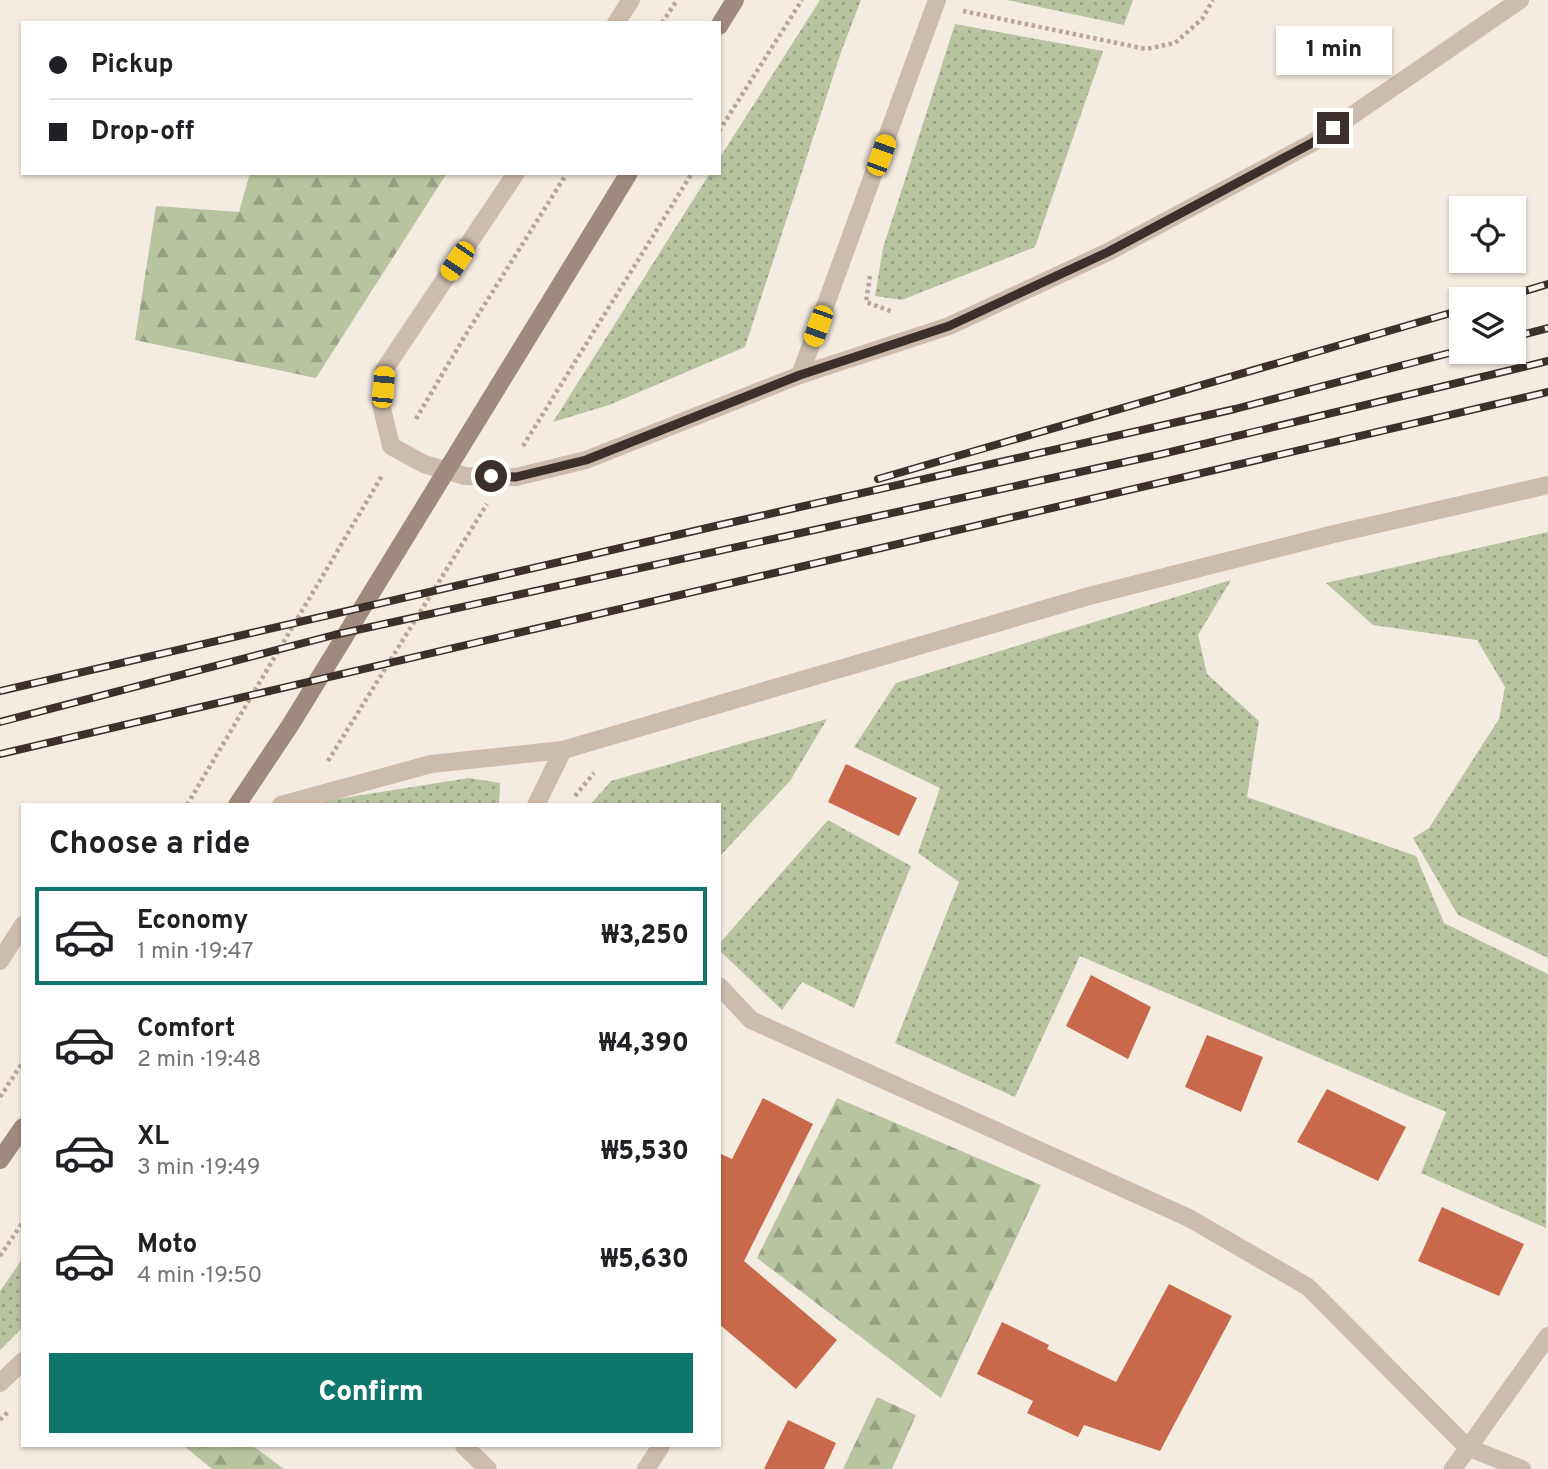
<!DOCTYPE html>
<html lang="en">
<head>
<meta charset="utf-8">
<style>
	:root { --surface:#fff; --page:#f2f2f2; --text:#202124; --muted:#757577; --line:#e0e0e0; --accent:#0f766e }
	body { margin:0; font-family:Overpass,sans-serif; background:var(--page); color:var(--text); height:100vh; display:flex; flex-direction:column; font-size:26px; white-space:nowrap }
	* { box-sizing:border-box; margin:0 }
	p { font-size:23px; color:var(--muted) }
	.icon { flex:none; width:38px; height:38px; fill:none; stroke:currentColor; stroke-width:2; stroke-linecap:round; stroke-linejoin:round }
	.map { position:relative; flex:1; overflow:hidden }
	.sheet { position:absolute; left:21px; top:803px; width:700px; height:644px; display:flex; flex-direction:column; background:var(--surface); border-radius:0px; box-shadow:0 2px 5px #0004 }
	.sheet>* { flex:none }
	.banner { position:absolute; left:21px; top:21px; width:700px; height:154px; border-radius:0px; box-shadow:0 2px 5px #0004; display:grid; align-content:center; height:154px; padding:0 28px; background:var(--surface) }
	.controls { position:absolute; left:1449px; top:196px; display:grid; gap:14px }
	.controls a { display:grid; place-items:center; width:77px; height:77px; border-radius:0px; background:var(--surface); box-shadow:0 2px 5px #0004; font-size:35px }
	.end { position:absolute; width:32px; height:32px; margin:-16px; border:9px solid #3b302b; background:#fff; box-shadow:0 0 0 4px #fff }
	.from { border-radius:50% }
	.bubble { position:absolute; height:49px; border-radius:0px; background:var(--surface); box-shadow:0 2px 5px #0004; font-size:23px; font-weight:800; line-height:49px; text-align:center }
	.car { position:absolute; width:21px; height:42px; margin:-21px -10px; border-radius:9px; box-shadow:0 0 5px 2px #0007; background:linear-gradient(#f5c518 24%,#345 0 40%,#f5c518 0 76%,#345 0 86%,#f5c518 0) }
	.banner b { display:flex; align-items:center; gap:24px; height:66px; font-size:26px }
	.banner b+b { border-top:2px solid var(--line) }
	.banner i { width:18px; height:18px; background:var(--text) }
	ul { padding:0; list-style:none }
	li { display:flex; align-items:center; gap:21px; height:98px; margin:0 14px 10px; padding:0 14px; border:4px solid transparent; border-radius:0px }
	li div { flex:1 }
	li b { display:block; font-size:26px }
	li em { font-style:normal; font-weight:800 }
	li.current { border-color:var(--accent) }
	li>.icon { width:63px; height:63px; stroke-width:1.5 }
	h2 { padding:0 28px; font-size:32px; line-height:84px }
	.cta { display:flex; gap:14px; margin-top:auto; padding:14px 28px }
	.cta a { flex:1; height:80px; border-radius:0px; background:var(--accent); color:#fff; font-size:28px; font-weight:800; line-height:80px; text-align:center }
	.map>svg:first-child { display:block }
	.grass { fill:url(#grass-dots) }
	.forest { fill:url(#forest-firs) }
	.building { fill:#c8694b }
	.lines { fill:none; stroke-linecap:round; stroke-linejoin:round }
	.path { stroke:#b9a596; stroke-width:4.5; stroke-dasharray:3.5 3.5; stroke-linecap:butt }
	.lane { stroke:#cdbbac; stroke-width:18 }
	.street { stroke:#cdbbac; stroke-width:18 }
	.secondary { stroke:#a18a7d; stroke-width:18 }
	.rail-casing { stroke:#3b302b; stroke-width:8 }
	.rail { stroke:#fbf5ee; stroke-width:5; stroke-dasharray:16; stroke-linecap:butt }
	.route { stroke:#3b302b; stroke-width:9 }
</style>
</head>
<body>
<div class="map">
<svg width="1548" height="1469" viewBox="0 0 1548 1469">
	<defs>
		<pattern id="grass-dots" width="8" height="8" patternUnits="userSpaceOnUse" patternTransform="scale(1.75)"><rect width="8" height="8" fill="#b8c4a0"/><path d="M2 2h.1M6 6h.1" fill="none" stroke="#97a083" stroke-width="1.8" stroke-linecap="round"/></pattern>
		<pattern id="forest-firs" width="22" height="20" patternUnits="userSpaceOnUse" patternTransform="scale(1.75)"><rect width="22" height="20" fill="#b8c4a0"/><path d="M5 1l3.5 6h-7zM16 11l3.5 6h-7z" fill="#97a083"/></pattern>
	</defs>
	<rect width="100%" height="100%" fill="#f4ebe1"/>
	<!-- grass -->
	<path class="grass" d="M820,0H861L841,52L745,347L609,405L553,422L710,173H719V159Z
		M1007,0H1133L1124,25Z
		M955,24L1103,51L1035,247L902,300L875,296L883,248Z
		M1548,532V958L1458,915L1413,838L1429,828L1499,719L1505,687L1477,640L1373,625L1326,583Z
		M1231,580L1198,635L1207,674L1259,721L1247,797L1416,856L1444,923L1548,974L1546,1228L1421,1173L1446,1112L1080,956L1015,1097L895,1043L959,882L918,853L940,788L854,747L896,683Z
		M827,719L790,781L719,857V805H590L611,781Z
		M469,778L500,783L499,805H322L324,801Z
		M828,820L911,866L854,1008L802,982L782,1010L719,950V944Z
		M23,1258V1327L0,1350V1291Z"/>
	<!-- forest -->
	<path class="forest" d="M250,173H447L316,378L135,340L156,206L239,212Z
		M837,1098L1041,1185L941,1398L757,1258Z
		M877,1397L916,1415L892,1469H843Z
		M184,1446H253L284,1469H212Z"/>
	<!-- building -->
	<path class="building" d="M846,764L917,798L899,836L828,802Z
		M1091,975L1151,1007L1128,1059L1066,1026Z
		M1207,1035L1263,1057L1241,1112L1185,1087Z
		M1327,1089L1406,1127L1378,1181L1297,1142Z
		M763,1098L813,1124L744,1261L837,1340L796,1389L719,1324V1153L732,1159Z
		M1442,1207L1524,1244L1499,1296L1418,1261Z
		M1169,1284L1232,1316L1160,1451L1084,1425L1078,1437L1027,1413L1033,1401L977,1374L1002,1322L1049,1345L1047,1349L1116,1382Z
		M788,1420L836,1443L824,1469H764Z"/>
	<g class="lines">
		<!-- path -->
		<path class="path" d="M963,11L1146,49L1175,43L1202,19L1213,0
			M662,23L677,0
			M719,131L802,0
			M870,276L866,302L893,312
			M416,419L463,339L567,173
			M523,446L692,173
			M328,761L487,504
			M575,796L594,773
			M187,805L383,474
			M0,1097L23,1062
			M0,1256L23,1222
			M0,1420L9,1411"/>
		<!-- lane -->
		<path class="lane" d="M616,23L631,0
			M516,173L384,370L381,404L391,446L424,464L465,476L516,477L586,460L800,375
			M281,805L431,764L563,750
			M0,961L23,925
			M719,986L751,1020L1189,1218L1308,1287L1467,1447L1522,1469
			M464,1446L488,1469
			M646,1469L661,1446
			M1453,1469L1548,1336"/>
		<!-- street -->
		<path class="street" d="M800,375L949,326L1108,252L1312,143L1520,0
			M800,375L937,0
			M536,805L563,750L1089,596L1334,534L1548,485
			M0,1383L23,1361"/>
		<!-- secondary -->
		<path class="secondary" d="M719,26L735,0
			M237,805L291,724L629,173
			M0,1160L23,1127"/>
		<defs>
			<path id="rail" d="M1498,299L1548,284
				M1514,337L1548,328
				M878,479L1461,310
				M0,691L720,525L1235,409L1461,350
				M0,722L334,635L1162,454L1548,361
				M0,754L1548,392"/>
		</defs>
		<!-- rail casing -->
		<use href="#rail" class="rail-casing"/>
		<!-- rail -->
		<use href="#rail" class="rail"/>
	</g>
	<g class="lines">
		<!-- route -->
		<path class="route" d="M491,476L516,477L586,460L800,375L949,326L1108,252L1312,143L1333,128"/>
	</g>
</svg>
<div class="controls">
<a><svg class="icon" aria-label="locate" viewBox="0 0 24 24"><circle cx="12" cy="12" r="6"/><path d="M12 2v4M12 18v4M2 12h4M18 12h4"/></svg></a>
<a><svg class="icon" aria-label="layers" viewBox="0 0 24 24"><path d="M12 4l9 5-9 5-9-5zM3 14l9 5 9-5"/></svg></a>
</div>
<i class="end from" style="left:491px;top:476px"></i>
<i class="end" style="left:1333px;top:128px"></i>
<div class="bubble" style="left:1276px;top:26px;width:116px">1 min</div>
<i class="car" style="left:881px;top:155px;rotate:20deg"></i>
<i class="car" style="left:457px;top:261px;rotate:214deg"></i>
<i class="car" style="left:818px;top:326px;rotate:200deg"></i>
<i class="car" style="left:383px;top:387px;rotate:5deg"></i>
<div class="banner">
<b><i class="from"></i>Pickup</b>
<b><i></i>Drop-off</b>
</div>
<section class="sheet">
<h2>Choose a ride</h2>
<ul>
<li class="current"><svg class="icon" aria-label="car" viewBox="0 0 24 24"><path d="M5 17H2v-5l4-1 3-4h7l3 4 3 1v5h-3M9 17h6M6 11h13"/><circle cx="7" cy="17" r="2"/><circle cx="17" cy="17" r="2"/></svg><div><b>Economy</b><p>1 min · 19:47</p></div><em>₩3,250</em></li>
<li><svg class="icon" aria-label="car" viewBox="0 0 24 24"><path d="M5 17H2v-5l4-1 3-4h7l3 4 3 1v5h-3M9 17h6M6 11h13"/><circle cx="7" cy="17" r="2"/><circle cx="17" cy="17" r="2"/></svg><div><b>Comfort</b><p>2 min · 19:48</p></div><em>₩4,390</em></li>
<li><svg class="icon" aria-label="car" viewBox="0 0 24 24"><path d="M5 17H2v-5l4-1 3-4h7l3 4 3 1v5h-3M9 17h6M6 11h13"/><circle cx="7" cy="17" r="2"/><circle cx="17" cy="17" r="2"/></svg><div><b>XL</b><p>3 min · 19:49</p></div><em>₩5,530</em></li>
<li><svg class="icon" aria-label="car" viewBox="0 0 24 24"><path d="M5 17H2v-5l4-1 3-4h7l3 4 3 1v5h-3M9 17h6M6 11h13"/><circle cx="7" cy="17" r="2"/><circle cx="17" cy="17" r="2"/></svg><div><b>Moto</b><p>4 min · 19:50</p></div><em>₩5,630</em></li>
</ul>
<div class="cta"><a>Confirm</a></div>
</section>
</div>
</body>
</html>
